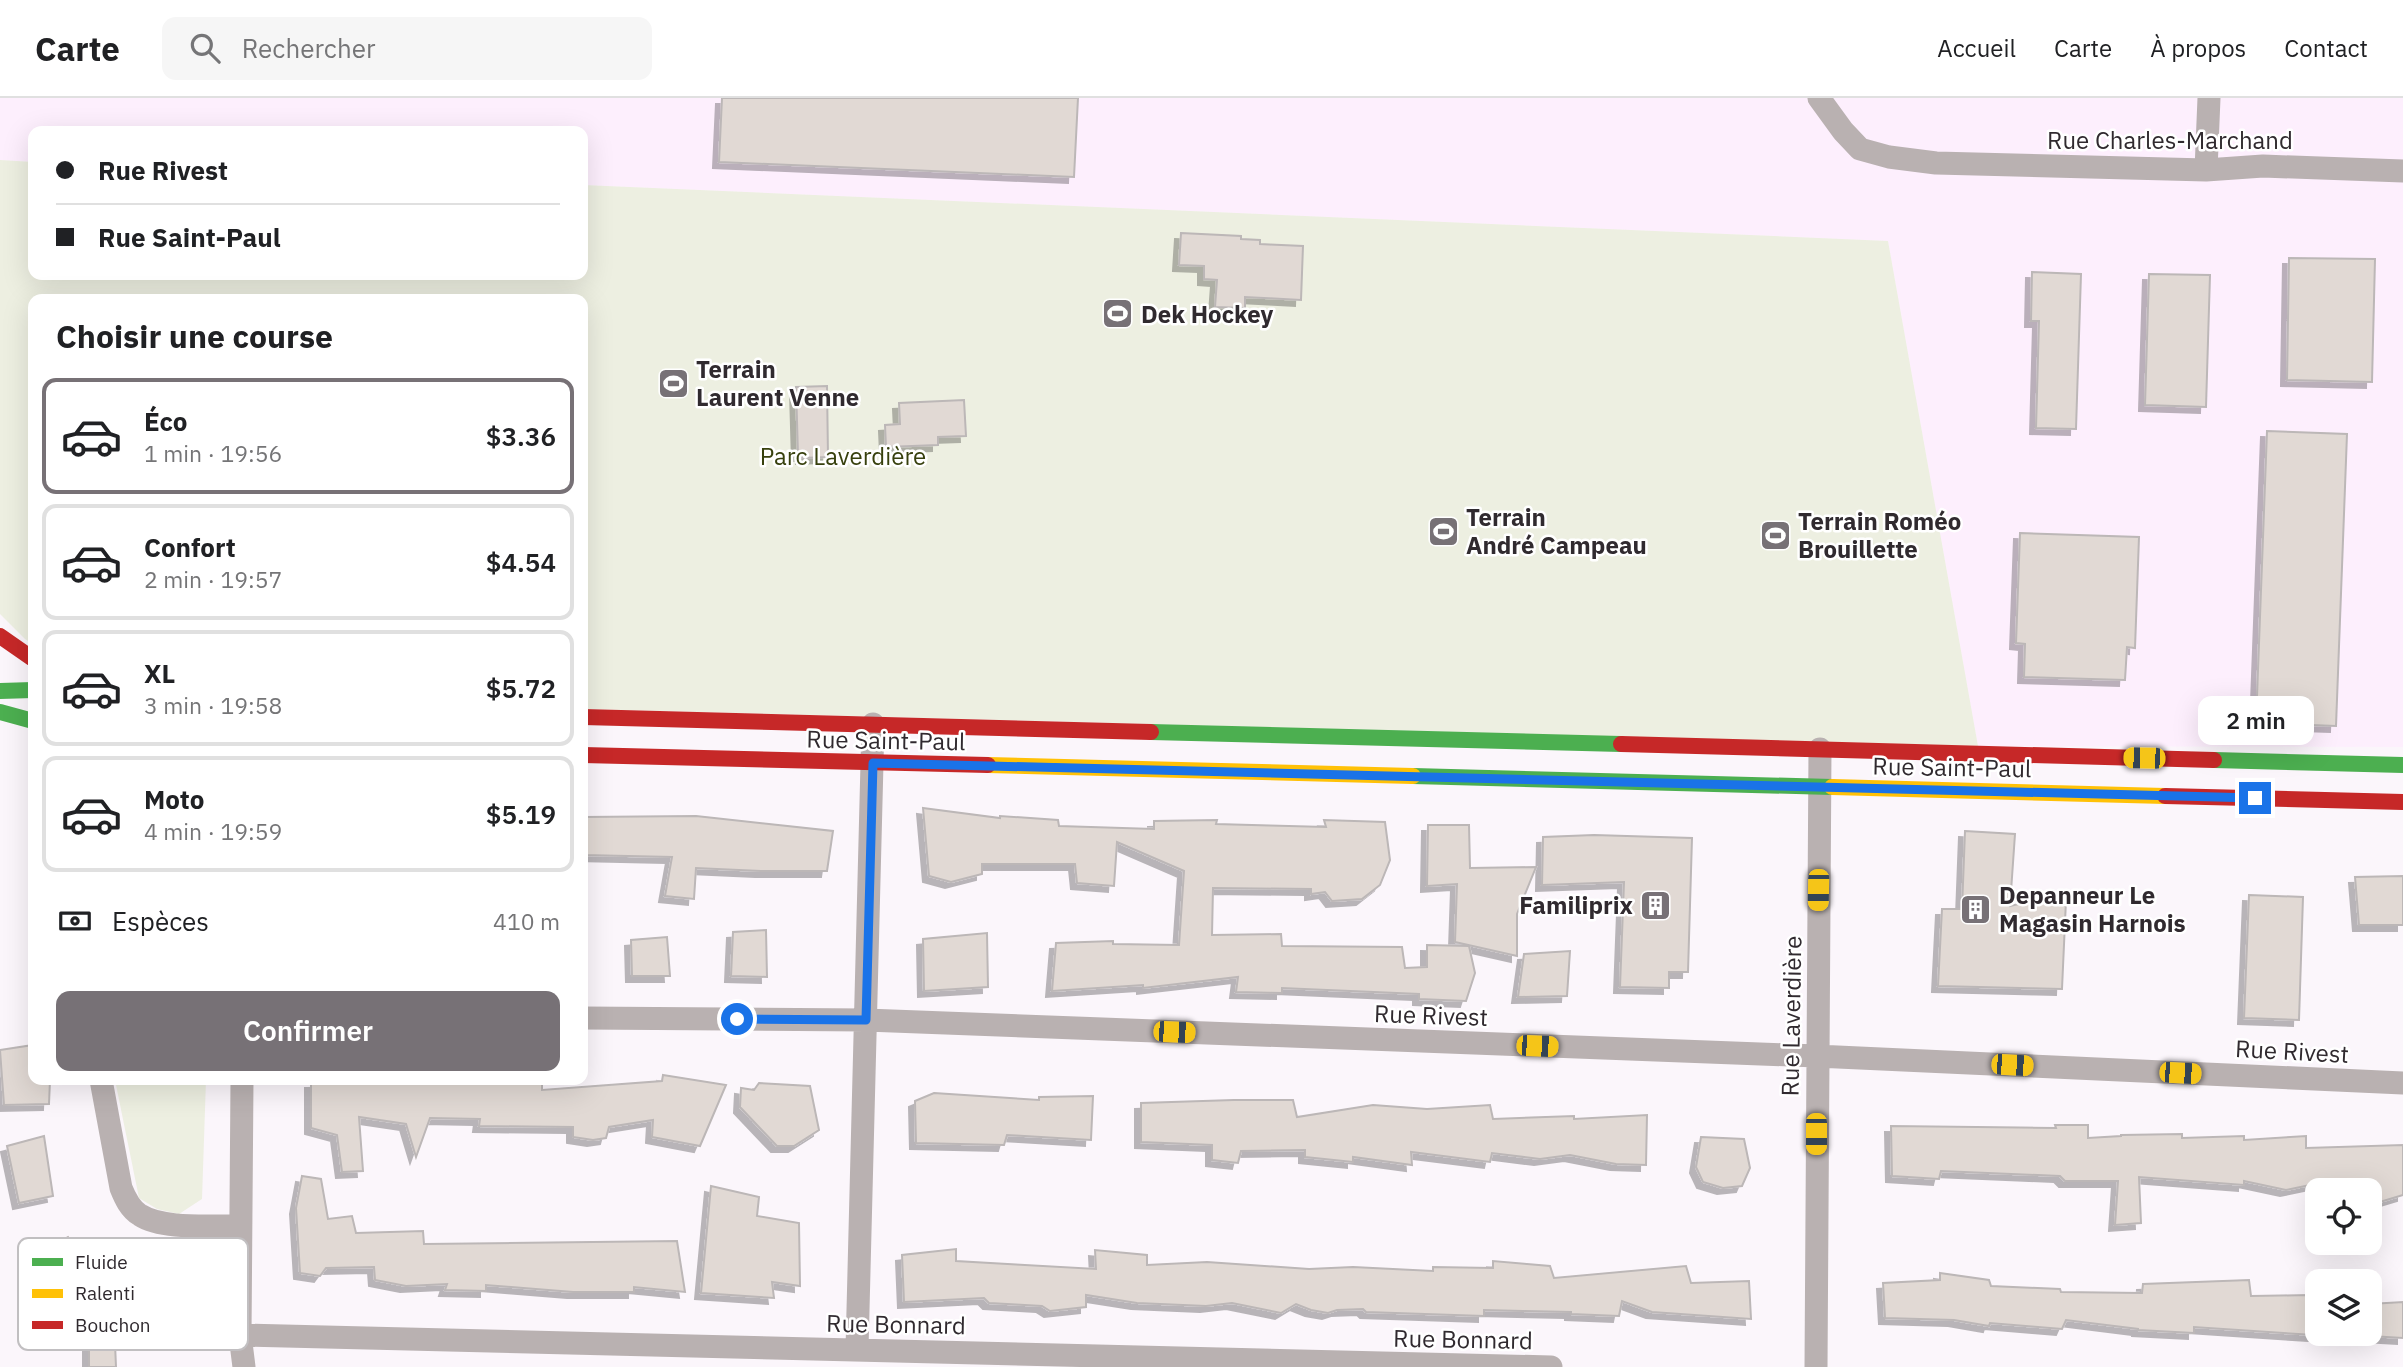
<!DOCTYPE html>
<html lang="fr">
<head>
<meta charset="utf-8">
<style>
	:root { --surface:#fff; --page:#f6f6f6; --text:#202124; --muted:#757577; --line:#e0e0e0; --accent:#777176 }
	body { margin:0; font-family:"IBM Plex Sans",sans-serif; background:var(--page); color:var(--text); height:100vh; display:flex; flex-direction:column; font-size:26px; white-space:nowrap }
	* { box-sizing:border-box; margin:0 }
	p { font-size:23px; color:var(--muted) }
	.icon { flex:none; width:38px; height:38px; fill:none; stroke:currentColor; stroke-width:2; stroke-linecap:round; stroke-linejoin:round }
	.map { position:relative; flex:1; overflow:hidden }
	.drawer { position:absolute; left:28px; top:196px; width:560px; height:791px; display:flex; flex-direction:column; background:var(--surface); border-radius:14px; box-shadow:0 7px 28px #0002 }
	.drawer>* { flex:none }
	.top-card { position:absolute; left:28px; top:28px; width:560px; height:154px; border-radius:14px; box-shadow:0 7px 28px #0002; display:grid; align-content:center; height:154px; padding:0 28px; background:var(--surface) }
	.tools { position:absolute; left:2305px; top:1080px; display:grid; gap:14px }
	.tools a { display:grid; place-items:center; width:77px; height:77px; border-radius:14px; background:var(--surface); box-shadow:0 7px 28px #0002; font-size:35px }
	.end { position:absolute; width:32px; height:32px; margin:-16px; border:9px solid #1a73e8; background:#fff; box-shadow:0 0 0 4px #fff }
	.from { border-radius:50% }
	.bubble { position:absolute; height:49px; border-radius:14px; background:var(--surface); box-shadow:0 7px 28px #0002; font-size:23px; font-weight:600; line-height:49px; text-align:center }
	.car { position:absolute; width:21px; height:42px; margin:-21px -10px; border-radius:9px; box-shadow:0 0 5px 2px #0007; background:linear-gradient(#f5c518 24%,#345 0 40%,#f5c518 0 76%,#345 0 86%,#f5c518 0) }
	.top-card b { display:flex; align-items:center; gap:24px; height:66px; font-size:26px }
	.top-card b+b { border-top:2px solid var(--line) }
	.top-card i { width:18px; height:18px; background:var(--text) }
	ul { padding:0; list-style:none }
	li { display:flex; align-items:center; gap:21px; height:116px; margin:0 14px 10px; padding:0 14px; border:4px solid var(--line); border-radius:14px }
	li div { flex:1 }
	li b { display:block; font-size:26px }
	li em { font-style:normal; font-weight:600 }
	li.active { border-color:var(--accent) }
	li>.icon { width:63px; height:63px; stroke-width:1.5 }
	h2 { padding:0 28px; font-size:32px; line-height:84px }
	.pay { display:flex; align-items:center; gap:18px; height:77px; padding:0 28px; font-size:26px }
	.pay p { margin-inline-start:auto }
	.action { display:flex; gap:14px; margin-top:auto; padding:14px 28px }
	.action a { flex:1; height:80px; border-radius:14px; background:var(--accent); color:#fff; font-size:28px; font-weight:600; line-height:80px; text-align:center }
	header { display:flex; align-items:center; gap:42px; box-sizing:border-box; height:98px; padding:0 35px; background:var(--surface); border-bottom:2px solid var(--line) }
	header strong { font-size:33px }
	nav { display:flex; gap:38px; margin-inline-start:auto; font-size:24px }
	.search { width:490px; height:63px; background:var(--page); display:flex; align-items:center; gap:18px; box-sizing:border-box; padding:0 24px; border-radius:14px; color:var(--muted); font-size:26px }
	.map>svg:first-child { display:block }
	.built { fill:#fdeffd }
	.green { fill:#edefe1 }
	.building { fill:#e1d9d4; stroke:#bcb7b7; stroke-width:2; filter:url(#shadow) }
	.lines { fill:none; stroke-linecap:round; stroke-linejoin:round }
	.street { stroke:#b9b1b1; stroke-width:23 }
	.fast { stroke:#4caf50; stroke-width:16 }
	.slow { stroke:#ffc107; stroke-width:16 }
	.jam { stroke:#c62828; stroke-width:16 }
	.route { stroke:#1a73e8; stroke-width:9 }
	.labels { text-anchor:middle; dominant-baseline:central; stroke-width:5; stroke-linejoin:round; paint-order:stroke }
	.street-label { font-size:24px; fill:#302a2f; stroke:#fff }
	.poi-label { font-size:24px; font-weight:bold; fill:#302a2f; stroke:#fff; text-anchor:start }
	.park-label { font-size:24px; fill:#37400d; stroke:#fff }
	.key { fill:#fff; stroke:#c1bfc1; stroke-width:2 }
	.key-label { font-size:19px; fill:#302a2f }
</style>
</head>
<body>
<header>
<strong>Carte</strong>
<div class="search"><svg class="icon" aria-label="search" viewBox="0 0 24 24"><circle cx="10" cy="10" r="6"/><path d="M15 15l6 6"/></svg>Rechercher</div>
<nav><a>Accueil</a><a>Carte</a><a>À propos</a><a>Contact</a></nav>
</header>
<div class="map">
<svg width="2403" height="1269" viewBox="0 0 2403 1269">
	<defs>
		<filter id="shadow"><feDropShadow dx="-6" dy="6" stdDeviation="0" flood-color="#0004"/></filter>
	</defs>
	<rect width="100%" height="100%" fill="#fbf6fb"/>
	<!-- built -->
	<path class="built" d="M0,0H2403V649L1978,648L1888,143L583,87V33H33V64L0,62Z"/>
	<!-- green -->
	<path class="green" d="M0,62L33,64V177H583V87L1888,143L1978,648L583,611V201H33V546L25,541L0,516Z
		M115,982H206L202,1101L179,1116L157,1111L139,1100Z"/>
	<!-- building -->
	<path class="building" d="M722,0H1078L1074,79L719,64Z
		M1181,135L1241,138V141L1260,142V146L1303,148L1301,202L1245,199V210L1215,209L1217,182L1204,181V168L1179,167Z
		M2289,160L2375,161L2372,284L2287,282Z
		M2032,174L2081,176L2076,331L2036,330L2039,223H2031Z
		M2149,176L2210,177L2206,309L2145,307Z
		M827,288L828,359L802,360V357H798L796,289Z
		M964,302L966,338L938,339V347L886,349L885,327L900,326L899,305Z
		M2267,333L2347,336L2336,628L2256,625Z
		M2020,435L2139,439L2135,550L2127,549L2125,582L2024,579L2025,546L2016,545Z
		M923,710L1000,720V718L1058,722L1059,728L1154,731V723L1217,722L1216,726L1326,729L1324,722L1385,724L1390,762L1380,787L1362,801L1332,803L1325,794L1311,796V791L1213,790L1212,837L1281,836L1282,848L1402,849L1405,870L1427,869V847L1469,848L1475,875L1466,903L1419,901V896L1282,890V895L1236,894L1238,879L1143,890V887L1052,893L1056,845L1113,843V846L1179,847L1184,773L1117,744L1114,788L1077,785L1075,766H982V776L951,784L929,778Z
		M696,718L833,733L827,773H761L696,770L694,801L665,798L672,759L583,757V719Z
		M1428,727H1469L1470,770L1536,769L1517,816V858L1455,844L1457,786L1427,788Z
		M1965,733L2015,736L2010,808L2050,799L2066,802L2062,891L1938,888L1942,811H1962Z
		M1594,737L1692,740L1688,874H1669V890L1620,889L1624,784L1542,787L1543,739Z
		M2403,778V827H2359L2355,779Z
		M2249,797L2303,799L2299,922L2244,920Z
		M766,832L767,879L731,878L733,834Z
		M987,835L988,889L924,893L923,841Z
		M667,839L670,878H632L631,842Z
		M1570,853L1567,898L1518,899L1524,856Z
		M33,947V982H50L49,1006L4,1007L0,952Z
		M663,977L726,987L700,1048L652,1039L653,1022L609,1029L606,1040L593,1042L573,1039V1029L479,1028L480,1021L430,1020L416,1059L406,1026L359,1019L363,1073L342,1074L337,1037L311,1030V984L542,982V992L662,983Z
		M759,985L810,988L819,1032L794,1048H777L740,1009L741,990L754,992Z
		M934,995L1039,1002V999L1093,998L1091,1042L1007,1037L1004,1047L916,1045L915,1003Z
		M1234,1002H1293L1297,1019L1373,1007L1427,1011L1490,1007L1493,1021L1574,1018V1021L1647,1017L1646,1067L1616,1066L1570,1057L1540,1061L1492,1055L1490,1064L1411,1054L1412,1067L1353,1059V1064L1305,1059V1052L1241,1053L1238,1065L1212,1062V1047L1141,1044V1005Z
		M2055,1027H2088V1040L2121,1038V1037L2182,1036V1040L2244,1038V1042L2306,1038V1050L2403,1047V1097L2370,1107V1092H2328L2329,1083L2286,1092L2244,1083V1087L2139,1079L2141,1125L2115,1127L2118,1083H2065L2060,1078L1941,1073L1939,1081L1892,1078L1891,1028L2056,1030Z
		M44,1038L53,1098L19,1105L7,1048Z
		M1701,1039L1744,1041L1750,1070L1742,1088L1723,1090L1703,1084L1696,1069Z
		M302,1078L321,1081L328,1121L352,1118L356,1135L423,1133L424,1146L677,1143L685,1194L634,1189V1194H573L486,1187V1193L445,1192L447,1186L406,1188L375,1182L374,1169L326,1170L320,1178L300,1175L296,1110Z
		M711,1088L759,1099L757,1118L799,1125L800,1188L772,1184L774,1200L701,1195Z
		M68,1139L96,1180L67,1202L29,1161Z
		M956,1151V1163L1096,1171L1095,1152L1147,1157V1167L1207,1164L1309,1171L1353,1169L1433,1173V1169L1493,1170V1163L1550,1168L1554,1180L1686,1168L1691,1185L1749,1183L1751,1221L1652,1214L1622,1203L1619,1218L1571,1216V1214L1484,1212V1218L1366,1214L1363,1211L1337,1212L1328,1215L1311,1212L1296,1206L1281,1215L1232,1205L1206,1208L1137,1205L1086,1197V1209L1050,1213L1042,1208L989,1205L984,1200L904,1204L902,1157Z
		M1940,1175L1989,1182L1991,1188L2060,1191L2061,1194L2142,1195L2143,1186L2249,1182L2251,1198L2310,1197L2317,1217V1235L2314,1237L2194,1229V1235L2138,1232V1231L2066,1222L2062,1231L1990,1225L1989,1228L1954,1222L1885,1220L1883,1185L1940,1182Z
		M2403,1204V1240L2370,1238V1206Z
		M89,1243L115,1245L116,1269H89Z"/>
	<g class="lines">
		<!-- street -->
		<path class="street" d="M1819,0L1843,33L1860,51L1889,59L1936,65L2206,72L2263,68L2403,73
			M2206,72L2209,0
			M583,920L866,922L1816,958L2403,985
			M101,982L121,1090C125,1100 130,1111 140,1117C163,1132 212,1127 240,1128
			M242,982L240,1237L244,1269
			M240,1237L1551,1269
			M857,1251L873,626
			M1816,1269L1820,651"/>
		<!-- fast -->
		<path class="fast" d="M0,593L33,592
			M0,614L33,623
			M1151,634L1621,646
			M2214,662L2403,667
			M1413,678L1832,689"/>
		<!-- slow -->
		<path class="slow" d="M988,667L1413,678
			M1832,689L2165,698"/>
		<!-- jam -->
		<path class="jam" d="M0,538L33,561
			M583,619L1151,634
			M1621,646L2214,662
			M583,657L988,667
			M2165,698L2403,704"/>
	</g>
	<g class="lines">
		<!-- route -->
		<path class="route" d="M737,921L866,922L873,665L2255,700"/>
	</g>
	<!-- icons -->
	<defs>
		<symbol id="stadium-square" viewBox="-11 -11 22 22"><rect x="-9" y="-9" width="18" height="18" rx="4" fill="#777176" stroke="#fff"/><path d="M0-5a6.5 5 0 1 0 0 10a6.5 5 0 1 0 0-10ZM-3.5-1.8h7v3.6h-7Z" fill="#fff"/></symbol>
		<symbol id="building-square" viewBox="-11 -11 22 22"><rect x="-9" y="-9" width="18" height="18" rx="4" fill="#777176" stroke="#fff"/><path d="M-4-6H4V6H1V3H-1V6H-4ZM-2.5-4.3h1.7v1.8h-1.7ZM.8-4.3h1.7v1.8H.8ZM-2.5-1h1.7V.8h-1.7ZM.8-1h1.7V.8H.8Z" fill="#fff"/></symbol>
	</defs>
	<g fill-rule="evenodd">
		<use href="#stadium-square" x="1100" y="198" width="35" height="35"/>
		<use href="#stadium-square" x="656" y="268" width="35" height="35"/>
		<use href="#stadium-square" x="1426" y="416" width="35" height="35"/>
		<use href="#stadium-square" x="1758" y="420" width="35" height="35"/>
		<use href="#building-square" x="1638" y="790" width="35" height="35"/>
		<use href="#building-square" x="1958" y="794" width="35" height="35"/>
	</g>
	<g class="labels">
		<!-- street labels -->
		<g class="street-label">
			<text x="2170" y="42">Rue Charles-Marchand</text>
			<text transform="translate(886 642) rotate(1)">Rue Saint-Paul</text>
			<text transform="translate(1952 669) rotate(1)">Rue Saint-Paul</text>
			<text transform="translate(1431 917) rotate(2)">Rue Rivest</text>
			<text transform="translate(1791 918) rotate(-89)">Rue Laverdière</text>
			<text transform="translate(2292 953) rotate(3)">Rue Rivest</text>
			<text transform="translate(896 1226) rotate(1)">Rue Bonnard</text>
			<text transform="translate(1463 1241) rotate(1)">Rue Bonnard</text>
		</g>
		<!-- poi labels -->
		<g class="poi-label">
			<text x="1141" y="216">Dek Hockey</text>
			<text x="696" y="271">Terrain<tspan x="696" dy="28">Laurent Venne</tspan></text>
			<text x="1466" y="419">Terrain<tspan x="1466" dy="28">André Campeau</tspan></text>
			<text x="1798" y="423">Terrain Roméo<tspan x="1798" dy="28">Brouillette</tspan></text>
			<text x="1999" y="797">Depanneur Le<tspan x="1999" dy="28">Magasin Harnois</tspan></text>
			<text x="1633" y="807" text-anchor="end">Familiprix</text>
		</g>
		<!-- park labels -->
		<g class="park-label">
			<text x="843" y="358">Parc Laverdière</text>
		</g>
	</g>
	<!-- legend -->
	<rect x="18" y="1140" width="230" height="112" rx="10" class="key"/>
	<rect x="32" y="1160" width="31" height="8" fill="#4caf50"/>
	<rect x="32" y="1191" width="31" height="9" fill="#ffc107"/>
	<rect x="32" y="1223" width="31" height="8" fill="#c62828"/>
	<g class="key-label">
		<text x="75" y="1171">Fluide</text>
		<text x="75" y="1202">Ralenti</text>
		<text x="75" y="1234">Bouchon</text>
	</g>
</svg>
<div class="tools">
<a><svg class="icon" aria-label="locate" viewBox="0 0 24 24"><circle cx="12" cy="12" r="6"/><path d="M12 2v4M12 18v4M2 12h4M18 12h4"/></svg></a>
<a><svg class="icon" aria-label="layers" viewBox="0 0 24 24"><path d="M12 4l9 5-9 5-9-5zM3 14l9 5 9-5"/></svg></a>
</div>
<i class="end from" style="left:737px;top:921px"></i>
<i class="end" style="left:2255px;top:700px"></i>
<div class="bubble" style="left:2198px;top:598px;width:116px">2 min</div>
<i class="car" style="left:2144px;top:660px;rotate:271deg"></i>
<i class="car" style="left:1818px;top:792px;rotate:181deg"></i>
<i class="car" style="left:1174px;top:934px;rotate:92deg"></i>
<i class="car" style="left:1537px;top:948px;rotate:92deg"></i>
<i class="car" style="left:2012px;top:967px;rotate:93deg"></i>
<i class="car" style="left:2180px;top:975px;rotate:93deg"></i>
<i class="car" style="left:1816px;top:1036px;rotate:180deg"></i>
<div class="top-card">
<b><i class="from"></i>Rue Rivest</b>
<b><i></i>Rue Saint-Paul</b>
</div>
<section class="drawer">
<h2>Choisir une course</h2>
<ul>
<li class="active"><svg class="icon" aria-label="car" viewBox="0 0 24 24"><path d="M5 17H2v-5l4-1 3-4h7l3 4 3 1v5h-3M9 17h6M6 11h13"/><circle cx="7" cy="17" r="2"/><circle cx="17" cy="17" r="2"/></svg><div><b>Éco</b><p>1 min · 19:56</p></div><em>$3.36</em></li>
<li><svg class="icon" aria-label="car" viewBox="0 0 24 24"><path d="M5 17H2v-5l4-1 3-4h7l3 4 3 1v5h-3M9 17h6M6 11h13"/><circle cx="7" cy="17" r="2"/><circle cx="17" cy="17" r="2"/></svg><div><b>Confort</b><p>2 min · 19:57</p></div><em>$4.54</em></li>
<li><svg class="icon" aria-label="car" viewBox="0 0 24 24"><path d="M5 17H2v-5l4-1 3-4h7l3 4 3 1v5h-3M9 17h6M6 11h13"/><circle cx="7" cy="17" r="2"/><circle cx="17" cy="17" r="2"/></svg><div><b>XL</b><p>3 min · 19:58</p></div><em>$5.72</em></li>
<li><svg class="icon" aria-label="car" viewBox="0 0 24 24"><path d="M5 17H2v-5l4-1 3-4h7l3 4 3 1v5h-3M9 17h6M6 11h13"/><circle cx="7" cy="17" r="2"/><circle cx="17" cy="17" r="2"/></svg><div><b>Moto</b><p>4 min · 19:59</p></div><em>$5.19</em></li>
</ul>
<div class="pay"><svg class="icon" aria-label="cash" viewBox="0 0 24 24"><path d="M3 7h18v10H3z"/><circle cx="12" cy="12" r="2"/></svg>Espèces<p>410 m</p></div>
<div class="action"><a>Confirmer</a></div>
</section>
</div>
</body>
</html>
